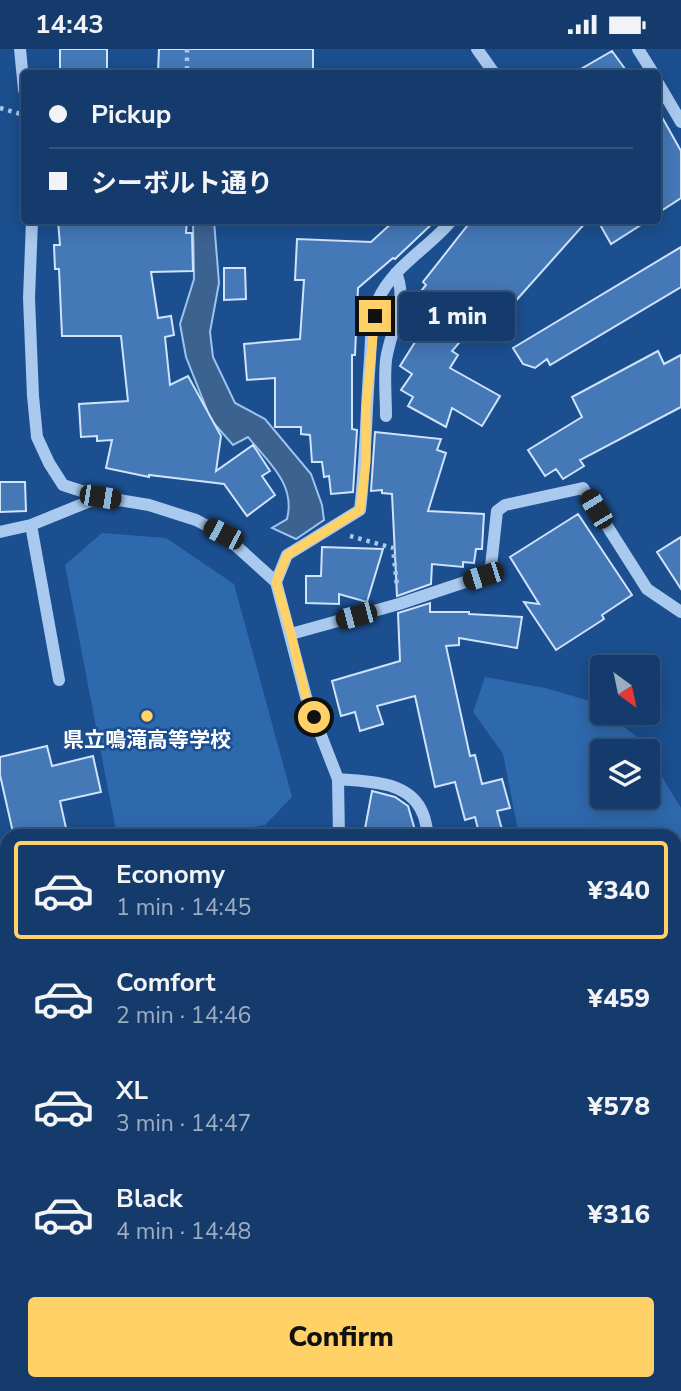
<!DOCTYPE html>
<html lang="en">
<head>
<meta charset="utf-8">
<style>
	:root { --surface:#143b6b; --page:#214673; --text:#f1f3f6; --muted:#9dadc1; --line:#33557e; --accent:#ffd166 }
	body { margin:0; font-family:"Nunito Sans","Noto Sans JP",sans-serif; background:var(--page); color:var(--text); height:100vh; display:flex; flex-direction:column; font-size:26px; white-space:nowrap }
	* { box-sizing:border-box; margin:0 }
	p { font-size:23px; color:var(--muted) }
	.icon { flex:none; width:38px; height:38px; fill:none; stroke:currentColor; stroke-width:2; stroke-linecap:round; stroke-linejoin:round }
	.map { position:relative; flex:1; overflow:hidden }
	.details { position:absolute; left:0px; top:780px; width:682px; height:562px; display:flex; flex-direction:column; background:var(--surface); border-radius:21px 21px 0 0; box-shadow:0 4px 18px #0003,0 0 0 2px var(--line) }
	.details>* { flex:none }
	.guide { position:absolute; left:21px; top:21px; width:640px; height:154px; border-radius:7px; box-shadow:0 4px 18px #0003,0 0 0 2px var(--line); display:grid; align-content:center; height:154px; padding:0 28px; background:var(--surface) }
	.needle { width:46px; rotate:147deg }
	.fabs { position:absolute; left:590px; top:606px; display:grid; gap:14px }
	.fabs a { display:grid; place-items:center; width:70px; height:70px; border-radius:7px; background:var(--surface); box-shadow:0 4px 18px #0003,0 0 0 2px var(--line); font-size:35px }
	.end { position:absolute; width:32px; height:32px; margin:-16px; border:9px solid #ffd166; background:#111; box-shadow:0 0 0 4px #111 }
	.from { border-radius:50% }
	.bubble { position:absolute; height:49px; border-radius:7px; background:var(--surface); box-shadow:0 4px 18px #0003,0 0 0 2px var(--line); font-size:23px; font-weight:800; line-height:49px; text-align:center }
	.car { position:absolute; width:21px; height:42px; margin:-21px -10px; border-radius:9px; box-shadow:0 0 5px 2px #0007; background:linear-gradient(#222 24%,#8ab4d8 0 40%,#222 0 76%,#8ab4d8 0 86%,#222 0) }
	.guide b { display:flex; align-items:center; gap:24px; height:66px; font-size:26px }
	.guide b+b { border-top:2px solid var(--line) }
	.guide i { width:18px; height:18px; background:var(--text) }
	ul { padding:12px 0 0; list-style:none }
	li { display:flex; align-items:center; gap:21px; height:98px; margin:0 14px 10px; padding:0 14px; border:4px solid transparent; border-radius:7px }
	li div { flex:1 }
	li b { display:block; font-size:26px }
	li em { font-style:normal; font-weight:800 }
	li.active { border-color:var(--accent) }
	li>.icon { width:63px; height:63px; stroke-width:1.5 }
	.action { display:flex; gap:14px; margin-top:auto; padding:14px 28px }
	.action a { flex:1; height:80px; border-radius:7px; background:var(--accent); color:#111; font-size:28px; font-weight:800; line-height:80px; text-align:center }
	.status { display:flex; justify-content:space-between; align-items:center; height:49px; padding:0 35px; background:var(--surface); direction:ltr }
	.status svg { height:19px; fill:currentColor }
	.map>svg:first-child { display:block }
	.green { fill:#2e69ad }
	.water { fill:#3c6290; stroke:#9cc4f0; stroke-width:2 }
	.building { fill:#4478b7; stroke:#cfe3fa; stroke-width:2 }
	.lines { fill:none; stroke-linecap:round; stroke-linejoin:round }
	.path { stroke:#a9c9ee; stroke-width:4.5; stroke-dasharray:3.5 5; stroke-linecap:butt }
	.minor { stroke:#a9c9ee; stroke-width:12 }
	.route { stroke:#ffd166; stroke-width:9 }
	.poi-dot { fill:#ffd166; stroke:#1b4f8f; stroke-width:2.5 }
	.labels { text-anchor:middle; dominant-baseline:central; stroke-width:5; stroke-linejoin:round; paint-order:stroke }
	.poi-label { font-size:21px; font-weight:bold; fill:#fff; stroke:#1b4f8f }
</style>
</head>
<body>
<div class="status"><b>14:43</b><svg viewBox="0 0 49 12"><path d="M0 12V9h3v3zM5 12V6h3v6zM10 12V3h3v9zM15 12V0h3v12zM26 1h20v11H26zM47 4h2v5h-2z"/></svg></div>
<div class="map">
<svg width="681" height="1342" viewBox="0 0 681 1342">
	<rect width="100%" height="100%" fill="#1b4f8f"/>
	<!-- green -->
	<path class="green" d="M102,484L166,489L234,535L292,748L265,776L208,787H117L65,516Z
		M485,628L545,639L590,652L636,687L645,702H602V747H648V705L681,759V991L676,995V788L519,787L503,705L473,663Z"/>
	<!-- water -->
	<path class="water" d="M193,172H214L219,234L210,283L213,308L235,354L265,370L311,425L322,456L324,471L296,490L272,479L287,470C296,435 268,413 248,388L233,396L211,371L186,308L180,275L194,230Z"/>
	<!-- building -->
	<path class="building" d="M60,0H107V24H60Z
		M159,0H313V24H158Z
		M612,2L628,24H574Z
		M658,61L681,102V149L658,164Z
		M58,172H187L186,184H192L193,222L151,223L158,269L171,267L174,286L165,288L170,336L188,327L221,387L216,422L253,396L270,422L262,427L275,446L247,467L224,435L149,426V428L106,419L112,391L97,392V387L81,388L79,355L128,352L121,287H62L59,220H55L54,196H60Z
		M394,172H435L395,210L393,209L358,239L355,306H352V380L357,381L353,443L331,445L329,427L324,428L322,413H312L310,386L301,385V378H275V329L247,331L244,295L300,290L304,231H295L297,190L371,193Z
		M471,172H587L512,256L514,260L496,272L488,260L452,302L458,306L450,319L500,347L482,377L452,359L446,378L408,357L413,348L401,341L412,325L400,317L439,255L421,242L426,236L423,233Z
		M598,172H647L611,195Z
		M681,198V238L550,316L547,310L535,319L523,315L513,299Z
		M224,219H245L246,250L224,251Z
		M658,302L664,315L681,306V358L580,411L584,417L563,430L556,420L545,427L528,401L582,368L572,348Z
		M375,383L441,390L437,401L446,404L428,462L484,465L482,500H476L474,514L463,513V518L432,515L431,535L397,547L392,445L382,444V441L371,442Z
		M0,433H25L26,462L0,463Z
		M578,465L632,546L602,566L604,570L556,601L524,553L539,555L510,508Z
		M681,488V540L657,503Z
		M322,498L383,500L367,553L339,545V555L306,554V527H321Z
		M430,554V563H469V565L522,568L517,599L459,589V596L446,597L470,707L475,706L482,735L502,730L510,759L497,762L504,788H480L475,768L465,771L455,733L435,738L415,647L377,657L383,675L360,682L355,663L341,667L332,632L400,612L398,564Z
		M47,697L52,717L93,707L101,743L60,752L68,788H14L0,726V708Z
		M372,742L395,748L408,757L417,788L364,785Z"/>
	<g class="lines">
		<!-- path -->
		<path class="path" d="M187,0V24
			M0,59L24,66
			M350,487L393,499L397,537
			M676,982L681,992
			M0,1058L7,1057
			M0,1169L7,1173
			M0,1203L7,1190
			M0,1220L7,1224
			M0,1239L7,1243
			M0,1274L3,1277
			M293,1335L294,1342
			M0,1341L1,1342
			M24,1342L58,1335
			M226,1342L232,1335"/>
		<!-- minor -->
		<path class="minor" d="M20,0L24,41
			M477,0L494,24
			M638,0L653,24
			M658,34L681,73
			M32,172L29,249L33,347L37,388L49,414L63,436L100,448L149,456L196,471L223,485L276,533L306,648L338,730L339,788
			M386,367C386,349 384,329 386,311C390,282 409,253 396,224
			M31,476L59,631
			M0,483L31,476L100,448
			M276,533L287,506L360,461C366,410 366,360 370,310C371,291 371,268 378,251C393,217 429,199 451,172
			M291,585L399,555L483,527L491,517L497,462L505,456L583,439L647,540L681,563
			M338,730C368,733 410,731 423,765C426,772 427,780 428,788
			M0,912L7,906
			M676,1062L681,1074
			M501,1335L505,1342
			M533,1342L539,1339"/>
	</g>
	<g class="lines">
		<!-- route -->
		<path class="route" d="M314,668L306,648L291,585L276,533L287,506L360,461L366,413V358L375,267"/>
	</g>
	<!-- markers -->
	<circle class="poi-dot" cx="147" cy="667" r="7"/>
	<g class="labels">
		<!-- poi labels -->
		<g class="poi-label">
			<text x="147" y="691">県立鳴滝高等学校</text>
		</g>
	</g>
</svg>
<div class="fabs">
<a><svg class="needle" viewBox="-14 -14 28 28"><path d="M0-13l5 13h-10z" fill="#e53935"/><path d="M0 13l5-13h-10z" fill="#9dadc1"/></svg></a>
<a><svg class="icon" aria-label="layers" viewBox="0 0 24 24"><path d="M12 4l9 5-9 5-9-5zM3 14l9 5 9-5"/></svg></a>
</div>
<i class="end from" style="left:314px;top:668px"></i>
<i class="end" style="left:375px;top:267px"></i>
<div class="bubble" style="left:399px;top:243px;width:116px">1 min</div>
<i class="car" style="left:100px;top:448px;rotate:99deg"></i>
<i class="car" style="left:596px;top:460px;rotate:329deg"></i>
<i class="car" style="left:223px;top:485px;rotate:297deg"></i>
<i class="car" style="left:483px;top:527px;rotate:252deg"></i>
<i class="car" style="left:356px;top:567px;rotate:255deg"></i>
<div class="guide">
<b><i class="from"></i>Pickup</b>
<b><i></i>シーボルト通り</b>
</div>
<section class="details">
<ul>
<li class="active"><svg class="icon" aria-label="car" viewBox="0 0 24 24"><path d="M5 17H2v-5l4-1 3-4h7l3 4 3 1v5h-3M9 17h6M6 11h13"/><circle cx="7" cy="17" r="2"/><circle cx="17" cy="17" r="2"/></svg><div><b>Economy</b><p>1 min · 14:45</p></div><em>¥340</em></li>
<li><svg class="icon" aria-label="car" viewBox="0 0 24 24"><path d="M5 17H2v-5l4-1 3-4h7l3 4 3 1v5h-3M9 17h6M6 11h13"/><circle cx="7" cy="17" r="2"/><circle cx="17" cy="17" r="2"/></svg><div><b>Comfort</b><p>2 min · 14:46</p></div><em>¥459</em></li>
<li><svg class="icon" aria-label="car" viewBox="0 0 24 24"><path d="M5 17H2v-5l4-1 3-4h7l3 4 3 1v5h-3M9 17h6M6 11h13"/><circle cx="7" cy="17" r="2"/><circle cx="17" cy="17" r="2"/></svg><div><b>XL</b><p>3 min · 14:47</p></div><em>¥578</em></li>
<li><svg class="icon" aria-label="car" viewBox="0 0 24 24"><path d="M5 17H2v-5l4-1 3-4h7l3 4 3 1v5h-3M9 17h6M6 11h13"/><circle cx="7" cy="17" r="2"/><circle cx="17" cy="17" r="2"/></svg><div><b>Black</b><p>4 min · 14:48</p></div><em>¥316</em></li>
</ul>
<div class="action"><a>Confirm</a></div>
</section>
</div>
</body>
</html>
